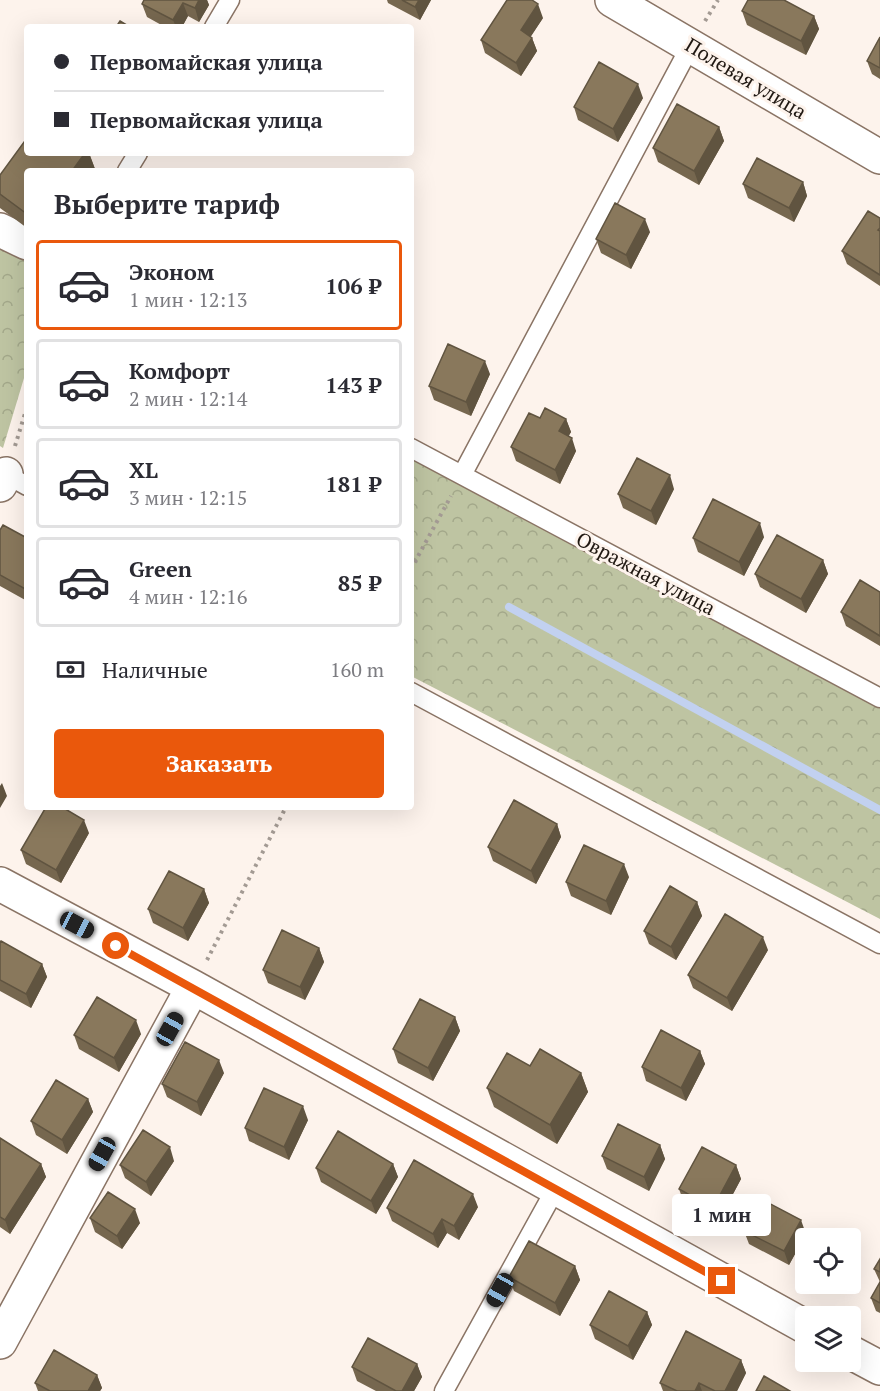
<!DOCTYPE html>
<html lang="ru">
<head>
<meta charset="utf-8">
<style>
	:root { --surface:#fff; --page:#f7f7f7; --text:#2b2b33; --muted:#7c7c81; --line:#e1e1e2; --accent:#ea580c }
	body { margin:0; font-family:"PT Serif",serif; background:var(--page); color:var(--text); height:100vh; display:flex; flex-direction:column; font-size:22px; white-space:nowrap }
	* { box-sizing:border-box; margin:0 }
	p { font-size:20px; color:var(--muted) }
	.icon { flex:none; width:33px; height:33px; fill:none; stroke:currentColor; stroke-width:2; stroke-linecap:round; stroke-linejoin:round }
	.map { position:relative; flex:1; overflow:hidden }
	.sheet { position:absolute; left:24px; top:168px; width:390px; height:642px; display:flex; flex-direction:column; background:var(--surface); border-radius:6px; box-shadow:0 6px 24px #0002 }
	.sheet>* { flex:none }
	.guide { position:absolute; left:24px; top:24px; width:390px; height:132px; border-radius:6px; box-shadow:0 6px 24px #0002; display:grid; align-content:center; height:132px; padding:0 30px; background:var(--surface) }
	.fabs { position:absolute; left:795px; top:1228px; display:grid; gap:12px }
	.fabs a { display:grid; place-items:center; width:66px; height:66px; border-radius:6px; background:var(--surface); box-shadow:0 6px 24px #0002; font-size:30px }
	.end { position:absolute; width:27px; height:27px; margin:-14px; border:8px solid #ea580c; background:#fff; box-shadow:0 0 0 3px #fff }
	.from { border-radius:50% }
	.bubble { position:absolute; height:42px; border-radius:6px; background:var(--surface); box-shadow:0 6px 24px #0002; font-size:20px; font-weight:700; line-height:42px; text-align:center }
	.car { position:absolute; width:18px; height:36px; margin:-18px -9px; border-radius:8px; box-shadow:0 0 4px 2px #0007; background:linear-gradient(#222 24%,#8ab4d8 0 40%,#222 0 76%,#8ab4d8 0 86%,#222 0) }
	.guide b { display:flex; align-items:center; gap:21px; height:57px; font-size:22px }
	.guide b+b { border-top:2px solid var(--line) }
	.guide i { width:15px; height:15px; background:var(--text) }
	ul { padding:0; list-style:none }
	li { display:flex; align-items:center; gap:18px; height:90px; margin:0 12px 9px; padding:0 18px; border:3px solid var(--line); border-radius:6px }
	li div { flex:1 }
	li b { display:block; font-size:22px }
	li em { font-style:normal; font-weight:700 }
	li.selected { border-color:var(--accent) }
	li>.icon { width:54px; height:54px; stroke-width:1.5 }
	h2 { padding:0 30px; font-size:27px; line-height:72px }
	.pay { display:flex; align-items:center; gap:15px; height:66px; padding:0 30px; font-size:22px }
	.pay p { margin-inline-start:auto }
	.primary-button { display:flex; gap:12px; margin-top:auto; padding:12px 30px }
	.primary-button a { flex:1; height:69px; border-radius:6px; background:var(--accent); color:#fff; font-size:24px; font-weight:700; line-height:69px; text-align:center }
	.map>svg:first-child { display:block }
	.forest { fill:url(#forest-crowns) }
	.lines { fill:none; stroke-linecap:round; stroke-linejoin:round }
	.stream { stroke:#c2d1f0; stroke-width:8 }
	.lane-casing { stroke:#8a7465; stroke-width:21 }
	.street-casing { stroke:#8a7465; stroke-width:36 }
	.path { stroke:#a39a93; stroke-width:4; stroke-dasharray:3 4.5; stroke-linecap:butt }
	.lane { stroke:#fff; stroke-width:18 }
	.street { stroke:#fff; stroke-width:33 }
	.wall { fill:#76674f }
	.shaded-wall { fill:#605440 }
	.building { fill:#89785c; stroke:#605440; stroke-width:1.5 }
	.route { stroke:#ea580c; stroke-width:8 }
	.labels { text-anchor:middle; dominant-baseline:central; stroke-width:6; stroke-linejoin:round; paint-order:stroke }
	.street-label { font-size:20px; fill:#201812; stroke:#fdf3ec }
</style>
</head>
<body>
<div class="map">
<svg width="880" height="1391" viewBox="0 0 880 1391">
	<defs>
		<pattern id="forest-crowns" width="20" height="18" patternUnits="userSpaceOnUse" patternTransform="scale(1.5)"><rect width="20" height="18" fill="#bec4a2"/><path d="M2 6a3 3 0 1 1 6 0M12 15a3 3 0 1 1 6 0" fill="none" stroke="#a3a88a"/></pattern>
	</defs>
	<rect width="100%" height="100%" fill="#fdf3ec"/>
	<!-- forest -->
	<path class="forest" d="M0,247L27,261V368L3,448L0,446Z
		M411,456L880,705V919L411,676Z"/>
	<g class="lines">
		<!-- stream -->
		<path class="stream" d="M509,607L880,810"/>
		<defs>
			<path id="lane" d="M214,27L230,0
				M127,171L138,153
				M411,448L880,698
				M0,471L27,486
				M462,475L691,45
				M411,692L880,944
				M444,1391L556,1188"/>
			<path id="street" d="M612,0L880,157
				M0,230L27,243
				M0,485L6,474
				M0,884L193,987L806,1327
				M0,1342L193,987
				M850,1352L880,1368"/>
		</defs>
		<!-- lane casing -->
		<use href="#lane" class="lane-casing"/>
		<!-- street casing -->
		<use href="#street" class="street-casing"/>
		<!-- path -->
		<path class="path" d="M705,21L718,0
			M15,446L27,407
			M411,569L451,496
			M207,960L286,807"/>
		<!-- lane -->
		<use href="#lane" class="lane"/>
		<!-- street -->
		<use href="#street" class="street"/>
	</g>
	<!-- wall -->
	<path class="wall" d="M144,0H207L209,5L199,22L188,16L182,27H165L147,17L142,4Z
		M387,0H431L420,20L388,3Z
		M742,11L814,16L819,29L806,55L747,25Z
		M543,18L530,37L532,38L537,51L521,76L485,53L481,40Z
		M880,37V79L872,74L867,61Z
		M643,98L618,142L578,120L574,107Z
		M719,127L724,141L699,185L658,162L653,148Z
		M27,153H89L95,169L27,171V228L0,208V175Z
		M803,182L807,196L794,222L748,198L743,184Z
		M880,218V286L847,264L842,251Z
		M650,232L631,269L601,253L596,239Z
		M490,374L471,416L434,400L429,386Z
		M540,418L566,419L571,432L568,436L576,451L560,484L516,461L511,447Z
		M674,489L656,525L623,508L618,494Z
		M0,530L27,538V601L0,586Z
		M764,537L744,576L698,552L693,538Z
		M823,560L828,574L806,613L760,587L755,574Z
		M880,592V646L846,626L841,612Z
		M557,824L561,837L536,884L493,861L488,847Z
		M89,833L61,883L26,864L21,850Z
		M629,877L611,915L571,896L566,882Z
		M204,889L209,903L188,941L153,923L148,909Z
		M697,902L702,916L676,960L649,944L644,931Z
		M0,943L42,964L47,977L31,1008L0,991Z
		M319,948L324,962L305,1000L268,983L263,970Z
		M768,950L732,1011L693,988L688,975Z
		M455,1017L460,1031L433,1081L398,1063L393,1049Z
		M141,1034L119,1072L79,1049L74,1035Z
		M700,1051L705,1064L686,1101L646,1081L642,1067Z
		M530,1066L581,1073L588,1092L557,1144L494,1107L487,1088Z
		M224,1073L201,1116L167,1097L162,1084Z
		M88,1099L93,1112L67,1154L36,1135L31,1121Z
		M308,1120L289,1160L249,1141L245,1128Z
		M0,1138L41,1164L46,1177L10,1234L0,1227Z
		M660,1145L665,1159L649,1191L607,1169L602,1156Z
		M174,1161L151,1196L125,1178L120,1165Z
		M393,1164L398,1177L376,1214L321,1182L316,1168Z
		M736,1165L741,1179L718,1222L684,1203L679,1189Z
		M478,1207L459,1240L447,1233L438,1248L392,1221L387,1208Z
		M90,1218L140,1223L122,1249L95,1232Z
		M744,1231L806,1234L789,1265L749,1244Z
		M880,1259V1282L874,1269Z
		M575,1266L580,1280L560,1316L514,1291L509,1277Z
		M880,1282V1313L876,1311L871,1298Z
		M647,1312L652,1325L633,1360L595,1339L590,1325Z
		M741,1360L746,1373L737,1391H663L660,1383Z
		M417,1364L422,1377L414,1391H376L357,1381L352,1367Z
		M97,1375L102,1388L100,1391H38L35,1383Z"/>
	<!-- shaded-wall -->
	<path class="shaded-wall" d="M199,0H207L209,5L199,22L195,8Z
		M419,0H431L420,20L415,7Z
		M183,3L188,16L182,27H176L173,20Z
		M538,4L543,18L526,44L521,30Z
		M814,16L819,29L806,55L801,41Z
		M532,38L537,51L521,76L516,63Z
		M638,84L643,98L618,142L613,129Z
		M719,127L724,141L699,185L694,171Z
		M85,153H89L95,169L93,171H72Z
		M803,182L807,196L794,222L789,208Z
		M645,219L650,232L631,269L626,255Z
		M485,361L490,374L471,416L466,402Z
		M566,419L571,432L564,445L559,431Z
		M572,438L576,451L560,484L555,470Z
		M670,475L674,489L656,525L651,511Z
		M760,523L764,537L744,576L739,562Z
		M823,560L828,574L806,613L801,599Z
		M411,754L414,763L411,769Z
		M2,783L7,796L0,808V786Z
		M84,820L89,833L61,883L56,870Z
		M557,824L561,837L536,884L531,871Z
		M624,864L629,877L611,915L606,901Z
		M204,889L209,903L188,941L183,928Z
		M697,902L702,916L676,960L671,947Z
		M763,937L768,950L732,1011L727,998Z
		M319,948L324,962L305,1000L300,987Z
		M42,964L47,977L31,1008L26,994Z
		M455,1017L460,1031L433,1081L428,1068Z
		M136,1020L141,1034L119,1072L114,1058Z
		M700,1051L705,1064L686,1101L681,1088Z
		M219,1060L224,1073L201,1116L197,1102Z
		M581,1073L588,1092L557,1144L550,1125Z
		M88,1099L93,1112L67,1154L62,1140Z
		M303,1106L308,1120L289,1160L284,1147Z
		M660,1145L665,1159L649,1191L644,1177Z
		M170,1147L174,1161L151,1196L146,1182Z
		M41,1164L46,1177L10,1234L5,1220Z
		M393,1164L398,1177L376,1214L371,1201Z
		M736,1165L741,1179L718,1222L713,1208Z
		M473,1194L478,1207L459,1240L454,1226Z
		M135,1209L140,1223L122,1249L117,1236Z
		M442,1219L447,1233L438,1248L433,1234Z
		M801,1220L806,1234L789,1265L784,1251Z
		M575,1266L580,1280L560,1316L555,1303Z
		M647,1312L652,1325L633,1360L628,1346Z
		M741,1360L746,1373L737,1391H725Z
		M417,1364L422,1377L414,1391H402Z
		M97,1375L102,1388L100,1391H88Z
		M699,1383L702,1391H695Z"/>
	<!-- building -->
	<path class="building" d="M144,0H199L195,8L183,3L173,20L142,4Z
		M402,0H419L415,7Z
		M507,0H532L538,4L521,30L532,38L516,63L481,40Z
		M748,0H784L814,16L801,41L742,11Z
		M120,21L130,27H116Z
		M880,37V68L867,61Z
		M599,62L638,84L613,129L574,107Z
		M677,104L719,127L694,171L653,148Z
		M27,138V153H85L72,171H27V214L0,194V175Z
		M757,158L803,182L789,208L743,184Z
		M615,203L645,219L626,255L596,239Z
		M868,211L880,218V228L878,230L880,231V275L842,251Z
		M448,344L485,361L466,402L429,386Z
		M545,408L566,419L559,431L572,438L555,470L511,447L529,413L540,418Z
		M637,458L670,475L651,511L618,494Z
		M713,499L760,523L739,562L693,538Z
		M3,525L27,538V590L0,575V530Z
		M777,535L823,560L801,599L755,574Z
		M860,580L880,592V636L841,612Z
		M514,800L557,824L531,871L488,847Z
		M46,807H62L84,820L56,870L21,850Z
		M584,845L624,864L606,901L566,882Z
		M169,871L204,889L183,928L148,909Z
		M670,886L697,902L671,947L644,931Z
		M725,914L763,937L727,998L688,975Z
		M282,930L319,948L300,987L263,970Z
		M1,941L42,964L26,994L0,980V943Z
		M97,997L136,1020L114,1058L74,1035Z
		M420,999L455,1017L428,1068L393,1049Z
		M661,1030L700,1051L681,1088L642,1067Z
		M185,1042L219,1060L197,1102L162,1084Z
		M540,1049L581,1073L550,1125L487,1088L507,1053L530,1066Z
		M56,1080L88,1099L62,1140L31,1121Z
		M264,1088L303,1106L284,1147L245,1128Z
		M618,1124L660,1145L644,1177L602,1156Z
		M143,1130L170,1147L146,1182L120,1165Z
		M338,1131L393,1164L371,1201L316,1168Z
		M0,1138L41,1164L5,1220L0,1217Z
		M702,1147L736,1165L713,1208L679,1189Z
		M414,1160L473,1194L454,1226L442,1219L433,1234L387,1208Z
		M108,1192L135,1209L117,1236L90,1218Z
		M761,1199L801,1220L784,1251L744,1231Z
		M529,1241L575,1266L555,1303L509,1277Z
		M880,1259V1272L874,1269Z
		M880,1282V1303L871,1298Z
		M609,1291L647,1312L628,1346L590,1325Z
		M686,1331L741,1360L725,1391H715L699,1383L695,1391H677L660,1383Z
		M368,1338L417,1364L402,1391H396L352,1367Z
		M54,1350L97,1375L88,1391H50L35,1383Z
		M764,1376L790,1391H756Z"/>
	<g class="lines">
		<!-- route -->
		<path class="route" d="M116,946L722,1281"/>
	</g>
	<g class="labels">
		<!-- street labels -->
		<g class="street-label">
			<text transform="translate(746 78) rotate(31)">Полевая улица</text>
			<text transform="translate(646 573) rotate(28)">Овражная улица</text>
		</g>
	</g>
</svg>
<div class="fabs">
<a><svg class="icon" aria-label="locate" viewBox="0 0 24 24"><circle cx="12" cy="12" r="6"/><path d="M12 2v4M12 18v4M2 12h4M18 12h4"/></svg></a>
<a><svg class="icon" aria-label="layers" viewBox="0 0 24 24"><path d="M12 4l9 5-9 5-9-5zM3 14l9 5 9-5"/></svg></a>
</div>
<i class="end from" style="left:116px;top:946px"></i>
<i class="end" style="left:722px;top:1281px"></i>
<div class="bubble" style="left:672px;top:1194px;width:99px">1 мин</div>
<i class="car" style="left:77px;top:925px;rotate:118deg"></i>
<i class="car" style="left:170px;top:1029px;rotate:29deg"></i>
<i class="car" style="left:102px;top:1154px;rotate:209deg"></i>
<i class="car" style="left:500px;top:1290px;rotate:209deg"></i>
<div class="guide">
<b><i class="from"></i>Первомайская улица</b>
<b><i></i>Первомайская улица</b>
</div>
<section class="sheet">
<h2>Выберите тариф</h2>
<ul>
<li class="selected"><svg class="icon" aria-label="car" viewBox="0 0 24 24"><path d="M5 17H2v-5l4-1 3-4h7l3 4 3 1v5h-3M9 17h6M6 11h13"/><circle cx="7" cy="17" r="2"/><circle cx="17" cy="17" r="2"/></svg><div><b>Эконом</b><p>1 мин · 12:13</p></div><em>106 ₽</em></li>
<li><svg class="icon" aria-label="car" viewBox="0 0 24 24"><path d="M5 17H2v-5l4-1 3-4h7l3 4 3 1v5h-3M9 17h6M6 11h13"/><circle cx="7" cy="17" r="2"/><circle cx="17" cy="17" r="2"/></svg><div><b>Комфорт</b><p>2 мин · 12:14</p></div><em>143 ₽</em></li>
<li><svg class="icon" aria-label="car" viewBox="0 0 24 24"><path d="M5 17H2v-5l4-1 3-4h7l3 4 3 1v5h-3M9 17h6M6 11h13"/><circle cx="7" cy="17" r="2"/><circle cx="17" cy="17" r="2"/></svg><div><b>XL</b><p>3 мин · 12:15</p></div><em>181 ₽</em></li>
<li><svg class="icon" aria-label="car" viewBox="0 0 24 24"><path d="M5 17H2v-5l4-1 3-4h7l3 4 3 1v5h-3M9 17h6M6 11h13"/><circle cx="7" cy="17" r="2"/><circle cx="17" cy="17" r="2"/></svg><div><b>Green</b><p>4 мин · 12:16</p></div><em>85 ₽</em></li>
</ul>
<div class="pay"><svg class="icon" aria-label="cash" viewBox="0 0 24 24"><path d="M3 7h18v10H3z"/><circle cx="12" cy="12" r="2"/></svg>Наличные<p>160 m</p></div>
<div class="primary-button"><a>Заказать</a></div>
</section>
</div>
</body>
</html>
